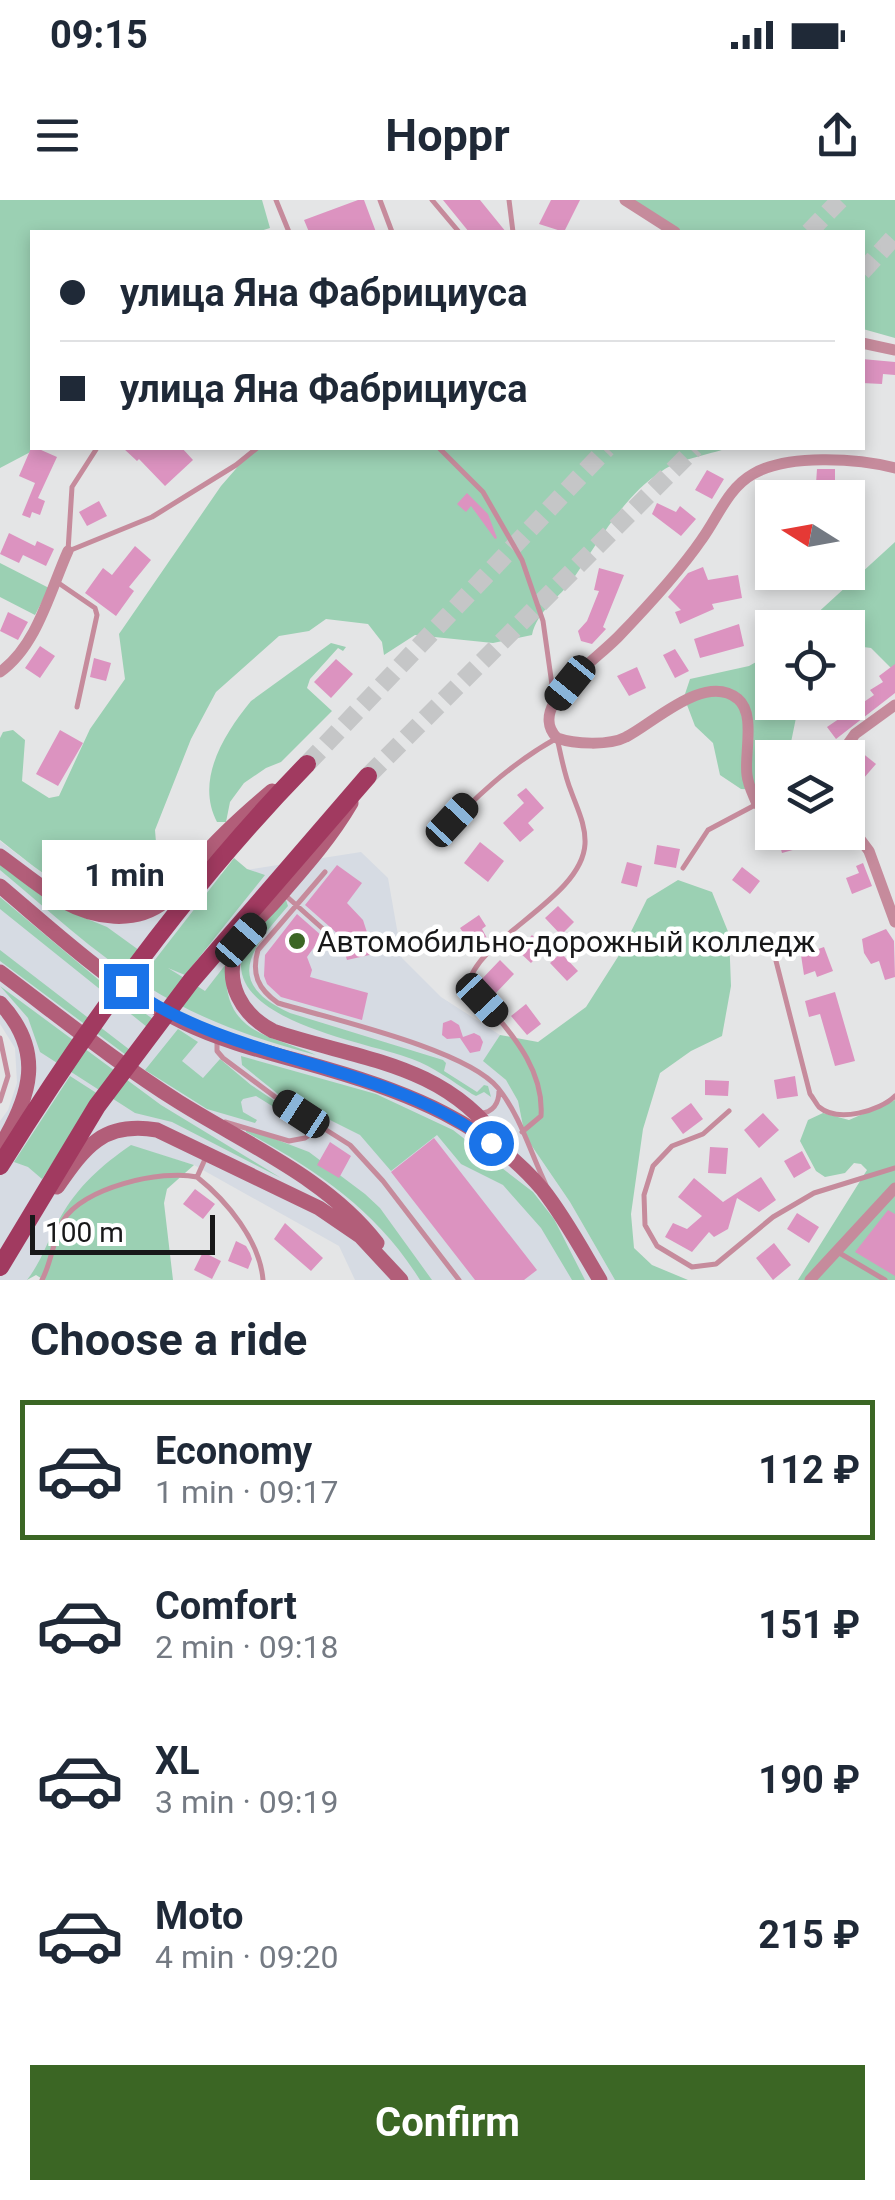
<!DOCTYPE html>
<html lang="en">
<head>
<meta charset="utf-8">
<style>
	:root { --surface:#fff; --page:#f6f6f7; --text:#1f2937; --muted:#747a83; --line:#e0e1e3; --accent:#3b6624 }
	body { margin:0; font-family:Roboto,sans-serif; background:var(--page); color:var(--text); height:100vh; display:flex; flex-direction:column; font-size:38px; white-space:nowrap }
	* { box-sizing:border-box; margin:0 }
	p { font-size:32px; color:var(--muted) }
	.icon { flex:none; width:55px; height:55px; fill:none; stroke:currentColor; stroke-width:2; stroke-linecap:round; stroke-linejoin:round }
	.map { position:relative; height:1080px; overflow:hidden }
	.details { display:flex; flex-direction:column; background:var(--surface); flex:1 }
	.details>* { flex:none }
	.top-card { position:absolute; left:30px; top:30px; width:835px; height:220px; border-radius:0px; box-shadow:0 5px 15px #0003; display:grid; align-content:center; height:220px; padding:0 30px; background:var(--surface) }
	.needle { width:65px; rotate:281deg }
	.tools { position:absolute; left:755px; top:280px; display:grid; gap:20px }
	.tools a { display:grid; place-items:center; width:110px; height:110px; border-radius:0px; background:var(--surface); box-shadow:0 5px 15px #0003; font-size:50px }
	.scale { position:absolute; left:30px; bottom:25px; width:185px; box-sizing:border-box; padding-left:10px; border:5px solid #181819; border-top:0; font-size:28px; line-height:35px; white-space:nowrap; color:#181819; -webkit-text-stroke:8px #fff; paint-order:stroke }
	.end { position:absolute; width:45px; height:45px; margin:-22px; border:12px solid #1a73e8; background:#fff; box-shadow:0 0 0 5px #fff }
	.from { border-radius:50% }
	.bubble { position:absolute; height:70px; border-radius:0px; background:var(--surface); box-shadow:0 5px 15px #0003; font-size:32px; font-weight:700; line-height:70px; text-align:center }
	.car { position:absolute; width:30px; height:60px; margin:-30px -15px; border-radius:12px; box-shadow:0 0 8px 2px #0007; background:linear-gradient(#222 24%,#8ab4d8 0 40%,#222 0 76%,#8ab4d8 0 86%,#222 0) }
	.top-card b { display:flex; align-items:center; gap:35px; height:95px; font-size:38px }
	.top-card b+b { border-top:2px solid var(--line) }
	.top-card i { width:25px; height:25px; background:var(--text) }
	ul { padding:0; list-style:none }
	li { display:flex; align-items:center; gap:30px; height:140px; margin:0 20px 15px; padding:0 10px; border:5px solid transparent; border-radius:0px }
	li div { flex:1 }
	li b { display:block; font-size:38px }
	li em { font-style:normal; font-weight:700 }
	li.on { border-color:var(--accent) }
	li>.icon { width:90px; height:90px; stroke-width:1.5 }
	h2 { padding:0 30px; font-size:45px; line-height:120px }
	.primary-button { display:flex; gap:20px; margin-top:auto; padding:20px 30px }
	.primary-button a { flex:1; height:115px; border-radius:0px; background:var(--accent); color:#fff; font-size:40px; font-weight:700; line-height:115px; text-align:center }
	.status { display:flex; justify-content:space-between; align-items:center; height:70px; padding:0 50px; background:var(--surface); direction:ltr }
	.status svg { height:28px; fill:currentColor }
	header { display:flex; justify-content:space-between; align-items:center; height:130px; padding:0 30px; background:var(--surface); font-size:45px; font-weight:700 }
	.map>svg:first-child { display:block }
	.built { fill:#d6dbe3 }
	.green { fill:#9bd0b3 }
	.building { fill:#dc93c0 }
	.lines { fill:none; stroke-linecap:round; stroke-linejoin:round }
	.primary-tunnel { stroke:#c5c6c7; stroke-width:18; stroke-dasharray:18 9; stroke-linecap:butt }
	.lane { stroke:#c68b9c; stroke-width:5 }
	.street { stroke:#c68b9c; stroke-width:11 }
	.secondary { stroke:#b25e79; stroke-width:15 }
	.primary { stroke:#a13a60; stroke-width:18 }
	.route { stroke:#1a73e8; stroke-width:12 }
	.poi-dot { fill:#3b6624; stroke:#fff; stroke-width:4 }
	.labels { text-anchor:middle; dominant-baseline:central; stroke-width:9; stroke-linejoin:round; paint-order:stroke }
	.poi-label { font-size:30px; fill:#181819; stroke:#fff; text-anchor:start }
</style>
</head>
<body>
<div class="status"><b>09:15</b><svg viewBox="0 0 49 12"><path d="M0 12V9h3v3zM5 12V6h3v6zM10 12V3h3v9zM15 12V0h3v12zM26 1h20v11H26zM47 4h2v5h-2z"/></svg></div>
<header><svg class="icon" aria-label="menu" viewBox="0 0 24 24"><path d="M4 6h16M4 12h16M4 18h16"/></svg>Hoppr<svg class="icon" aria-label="share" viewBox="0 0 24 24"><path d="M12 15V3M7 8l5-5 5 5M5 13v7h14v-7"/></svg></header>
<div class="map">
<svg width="895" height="1080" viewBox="0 0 895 1080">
	<rect width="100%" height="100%" fill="#e4e5e6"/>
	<!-- built -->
	<path class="built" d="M0,641L58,685L126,701L138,687L361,652L388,678L402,758L441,797L500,835L484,861L506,880L518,901L525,936L570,1002L615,1080H355L339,1046L194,965L132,946L27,1080H0V921L8,910L17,883L15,848L0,824Z"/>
	<!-- green -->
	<path class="green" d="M0,0H262L270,28L257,32H32V248H38L0,268Z
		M624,0H895V138L863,129L862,32H674Z
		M254,248H728C708,255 679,259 662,271C623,296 598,343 573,379C559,398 537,411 532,435L493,443L415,435L384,455L382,442L368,424L326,419L309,431L279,436L216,492L191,539L155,630L158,667L126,701C74,704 39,670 0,640V538L3,532L13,530L25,540L22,581L49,598L59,596L90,529L125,479L119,434L221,286Z
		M895,342V472L871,448L848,445V428H801Z
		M0,363L49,388L35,415L0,397Z
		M331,443L346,447L343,451L338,448L310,479L307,488L332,511L281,562L266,568L244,583L230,602L226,622H217C195,580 224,534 251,501Z
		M772,453V502L799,503L788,557L772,558V581L765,590L741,589L720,575L713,543L695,526L684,497L690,479L749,466Z
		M234,658L247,669L265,675L185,775L168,768L205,791L226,764C222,835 269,834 316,855C255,839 198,819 145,785C93,752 47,709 0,670V664L63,709L107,727L154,761Z
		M678,680L712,692L729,734L731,786L722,836L691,851L660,873L643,929L631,1014L634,1048L652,1065L688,1080H615L570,1002L525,936L518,901L506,880L483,861L500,835L538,842L586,807L621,752L647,699Z
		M0,697L106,786L153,819L147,827L0,709Z
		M286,700L288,706C253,747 221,782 290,813L443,860L446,863L444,871L477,892L484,885L488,886L491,897L484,892L476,896L472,894C452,881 434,867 412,859C369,842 214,820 245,746C252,728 273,713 286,700Z
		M0,750L130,850L126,855L0,761Z
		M0,786L161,905L281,978L172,922L135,913L40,852L28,818Z
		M178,829L198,842L182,861L203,878L220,859L251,885L303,920L298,922L256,896L243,899L241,902L243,912L257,920L255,923L207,909L145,870Z
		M241,856L376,894L453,930L533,992L554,1019L585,1080H572L541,1028L503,985L461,964L437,935L391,971L360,935L278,894L242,865Z
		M70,876L98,894L42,979L28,967L14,962Z
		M895,900V1080H798L867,970L861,964L854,963L845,973L825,977L816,971L800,941L808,920L823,913L849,920Z
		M246,928L309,952L365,994L380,1008L432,1080H420C377,1011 317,970 246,932Z
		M131,945L194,965L167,989L164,1003L173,1080H44L36,1075L27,1080C42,1061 48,1039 60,1018C78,986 102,965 131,945Z"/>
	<!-- building -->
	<path class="building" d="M358,0H364L376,32H309L304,20Z
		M443,0H480L506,32H469Z
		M551,0H580L564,32L539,24Z
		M862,159L895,162V175L883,174L882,184L862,183Z
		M32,246L57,257L38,298L45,301L40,315L32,312L30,318L22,315L35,283L19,276Z
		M123,248H182L193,260L165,286L139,259L137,261Z
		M817,269H835V280H829L828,298H815Z
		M707,270L724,279L712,299L695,290Z
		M467,293L488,314L497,338L495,339L471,306L466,312L457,304Z
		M99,301L107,316L87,326L79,312Z
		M657,303L676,312L680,306L696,319L681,336L652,314Z
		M9,333L35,346L37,341L54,349L46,366L23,355L19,363L0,354Z
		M135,346L151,360L129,387L134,391L116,416L85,393L103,368L112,375Z
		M703,367L708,380L738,375L742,398L712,404L714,409L680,424L675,412L681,410L668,397L688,373Z
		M599,368L624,375L603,427L606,429L592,444L581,441L578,431L587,421L599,391L594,390Z
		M8,412L28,422L18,440L0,431Z
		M739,424L744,446L700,458L694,439Z
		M40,446L55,456L40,478L25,468Z
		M675,449L689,471L675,478L663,455Z
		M94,458L111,463L106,481L90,477Z
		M336,459L353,474L331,498L314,482Z
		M895,464V493L836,539L827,527L874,495L870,490L883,482L879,476Z
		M637,467L646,488L629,496L617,476Z
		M60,530L83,543L58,586L36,574Z
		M856,548L876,564L863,579L849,568L853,563L848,560Z
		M526,588L544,608L528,623L534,630L520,642L503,623L524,603L517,595Z
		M776,632H818L821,642L782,653Z
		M480,642L504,661L488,682L464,663Z
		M657,645L680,649L676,668L654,664Z
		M627,662L642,666L637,687L621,683Z
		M863,663L872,686L852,694L846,678L859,673L856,666Z
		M337,665L362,683L347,703L363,720L374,754L347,760L339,735L305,705Z
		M742,667L760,681L750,694L732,680Z
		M558,706L574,722L561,735L545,718Z
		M297,714L322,736L307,757L312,770L310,777L368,793L362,820L281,797L267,784L264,776L265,755Z
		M479,715L486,726L482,729L487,738L473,747L460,728Z
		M886,729L894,741L895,777L885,780L879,761L871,764L864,753L862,739Z
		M532,735L545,748L531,763L518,751Z
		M824,747L833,771L817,777L815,771L804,775L801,755Z
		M561,753L578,771L567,781L550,763Z
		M500,760L514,774L494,795L480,781Z
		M835,792L855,861L835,866L820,814L809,817L805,801Z
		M526,804L541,824L527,835L511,816Z
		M451,820L459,825L463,837L474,833L480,836L483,842L480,851L470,853L460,838L447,839L442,835L443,823Z
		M795,876L798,896L777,899L774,880Z
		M705,880L729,881L728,896L705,895Z
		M691,903L703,919L683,934L671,918Z
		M763,913L779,930L759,948L744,930Z
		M434,938L537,1070L524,1080H475L391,972Z
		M330,942L351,956L339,978L317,965Z
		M710,947L728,948L726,974L708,973Z
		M802,951L811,968L794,978L784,961Z
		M761,977L776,1000L759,1012L737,998L728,1029L714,1037L709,1032L692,1052L665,1037L673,1023L687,1029L702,1016L678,997L694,978L723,1002Z
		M195,989L215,1004L203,1019L183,1004Z
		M888,1010L895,1014V1076L855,1052Z
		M797,1013L819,1027L809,1043L787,1029Z
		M285,1023L323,1058L311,1071L274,1039Z
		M236,1041L246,1046L250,1053L252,1059L248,1069L228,1061Z
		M774,1043L791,1065L773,1080L756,1058Z
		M203,1052L221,1061L212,1079L194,1070Z"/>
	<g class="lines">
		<!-- primary-tunnel -->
		<path class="primary-tunnel" d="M809,32L840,0
			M862,72L895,36
			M307,564L607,248
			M368,576L695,248"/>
		<!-- lane -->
		<path class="lane" d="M276,0L289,32
			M380,0L392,32
			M432,0L459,32
			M509,0L513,32
			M439,248L483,292L522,360L543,421L554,499
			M71,350L152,317L236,265L257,248
			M68,351L72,287L97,248
			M57,382L95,408L97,415L77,507
			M436,639C472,600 510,564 557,538C561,555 564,574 571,591C577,608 586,625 585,644C582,699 476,738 468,786C473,795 482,801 490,809C517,839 544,874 541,916L522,932
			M683,668L708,630L757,604
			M325,672L258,750C251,774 258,789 278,803C331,819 466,849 498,888C520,915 531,954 546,985
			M285,695L332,737
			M776,761L810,894C812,896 817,905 819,907C838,923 880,911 895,896
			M0,838L8,876L0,901
			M217,840V851L223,858L282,902L350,945L383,981L459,1080
			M729,911L703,934L672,946L653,966L644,995L645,1025L657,1046L692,1067L716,1064L773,1017L814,993L895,968
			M480,913C493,913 499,903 499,891
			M225,922L289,941L305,938L321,927
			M206,957L197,977C227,1001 260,1041 263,1080
			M836,1051L885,1080
			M42,1080C52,1061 53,1039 63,1021C81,988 162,969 197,977"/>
		<!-- street -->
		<path class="street" d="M625,0L675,32
			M862,143L895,150
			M0,472C37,446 50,391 68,351
			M838,558L855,534L895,505
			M772,610L757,604C753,594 748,585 747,575C744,554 756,514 738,499C705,472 654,523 626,537C609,546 574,544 557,538C547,528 547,515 554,503C568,477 597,458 618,437C647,407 678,374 702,339C718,317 728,288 753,274C787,254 857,258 895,268
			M848,623L869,651L895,722
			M810,1080L895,988"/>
		<!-- secondary -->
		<path class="secondary" d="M351,603C330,639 303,669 276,700C263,715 244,730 237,748C223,783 242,815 273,831C358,860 444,862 501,943
			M0,656C21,671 41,688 63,701C94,718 135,725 165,701C179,689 188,673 200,660C221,635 247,612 272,591
			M0,686C57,734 115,789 183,822C228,844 279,855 327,869C407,892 488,924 543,990C565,1018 582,1050 600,1080
			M0,772C59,816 117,863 179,902C246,944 328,979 377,1043
			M0,803C45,851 31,896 0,947
			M57,987C85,947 103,921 157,930L319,1008L360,1036L401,1080"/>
		<!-- primary -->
		<path class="primary" d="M0,966C88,824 190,684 307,564
			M0,1067L97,906L191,781L368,576"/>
	</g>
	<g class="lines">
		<!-- route -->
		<path class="route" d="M126,786C237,866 383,860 491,943"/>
	</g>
	<!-- markers -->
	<circle class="poi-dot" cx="297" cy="741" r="10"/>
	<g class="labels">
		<!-- poi labels -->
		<g class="poi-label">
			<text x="317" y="741">Автомобильно-дорожный колледж</text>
		</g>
	</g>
</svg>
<div class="tools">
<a><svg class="needle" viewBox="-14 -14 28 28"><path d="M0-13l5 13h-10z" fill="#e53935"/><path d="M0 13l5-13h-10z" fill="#747a83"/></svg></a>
<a><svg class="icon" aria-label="locate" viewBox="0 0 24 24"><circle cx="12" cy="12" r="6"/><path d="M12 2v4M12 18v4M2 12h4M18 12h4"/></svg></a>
<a><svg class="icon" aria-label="layers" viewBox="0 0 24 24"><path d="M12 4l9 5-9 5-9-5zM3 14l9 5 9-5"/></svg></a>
</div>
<div class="scale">100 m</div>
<i class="end from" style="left:491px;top:943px"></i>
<i class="end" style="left:126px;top:786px"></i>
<div class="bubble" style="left:42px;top:640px;width:165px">1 min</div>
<i class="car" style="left:570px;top:483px;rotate:219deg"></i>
<i class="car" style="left:452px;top:620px;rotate:43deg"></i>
<i class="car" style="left:241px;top:740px;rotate:41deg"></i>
<i class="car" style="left:482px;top:800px;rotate:137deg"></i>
<i class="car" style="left:301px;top:914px;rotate:303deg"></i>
<div class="top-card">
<b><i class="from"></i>улица Яна Фабрициуса</b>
<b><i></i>улица Яна Фабрициуса</b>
</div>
</div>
<section class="details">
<h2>Choose a ride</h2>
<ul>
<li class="on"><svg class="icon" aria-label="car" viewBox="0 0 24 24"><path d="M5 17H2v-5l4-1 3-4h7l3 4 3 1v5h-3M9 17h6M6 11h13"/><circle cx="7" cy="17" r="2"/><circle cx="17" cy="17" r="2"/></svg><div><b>Economy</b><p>1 min · 09:17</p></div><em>112 ₽</em></li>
<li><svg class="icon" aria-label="car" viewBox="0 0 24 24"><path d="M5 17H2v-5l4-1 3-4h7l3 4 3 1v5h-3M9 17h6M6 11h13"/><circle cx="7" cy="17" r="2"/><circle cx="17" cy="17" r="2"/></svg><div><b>Comfort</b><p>2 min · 09:18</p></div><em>151 ₽</em></li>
<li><svg class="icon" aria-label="car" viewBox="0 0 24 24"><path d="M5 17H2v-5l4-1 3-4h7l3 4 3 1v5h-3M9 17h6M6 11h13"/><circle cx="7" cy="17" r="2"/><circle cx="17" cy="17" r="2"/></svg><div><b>XL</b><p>3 min · 09:19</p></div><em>190 ₽</em></li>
<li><svg class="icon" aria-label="car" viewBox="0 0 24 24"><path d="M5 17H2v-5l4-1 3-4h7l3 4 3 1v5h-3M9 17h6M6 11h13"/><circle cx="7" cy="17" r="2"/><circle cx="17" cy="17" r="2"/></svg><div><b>Moto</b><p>4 min · 09:20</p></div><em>215 ₽</em></li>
</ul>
<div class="primary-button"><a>Confirm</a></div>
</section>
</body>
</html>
